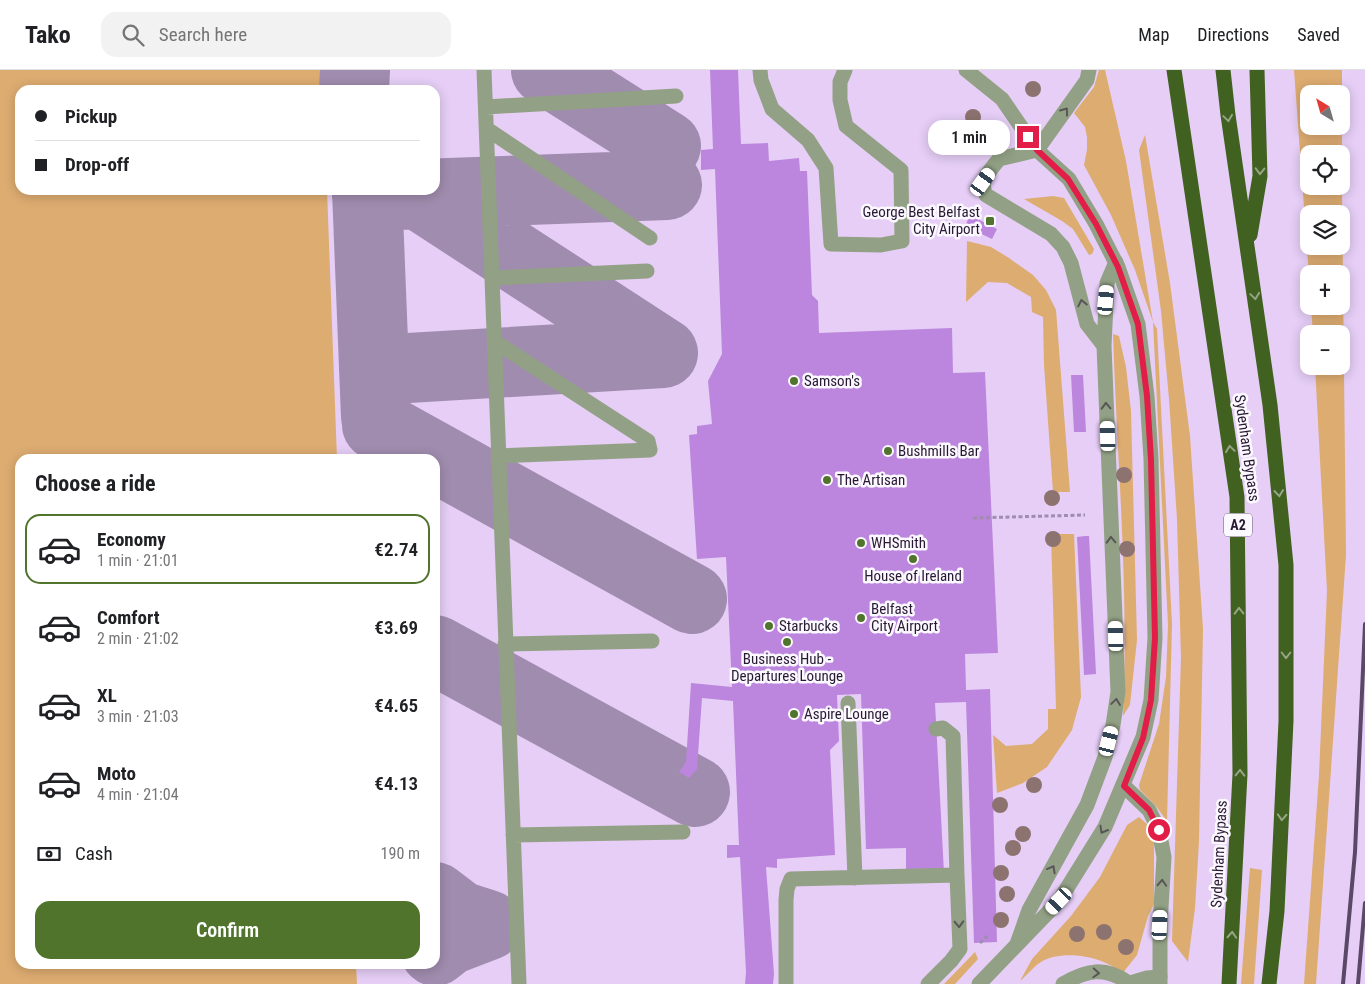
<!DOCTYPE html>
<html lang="en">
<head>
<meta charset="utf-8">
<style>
	:root { --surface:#fff; --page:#f2f2f2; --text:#202124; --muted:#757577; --line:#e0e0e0; --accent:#50742c }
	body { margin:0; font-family:"Roboto Condensed",sans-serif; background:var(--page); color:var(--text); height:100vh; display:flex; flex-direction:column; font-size:19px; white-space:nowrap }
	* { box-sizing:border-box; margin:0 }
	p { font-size:16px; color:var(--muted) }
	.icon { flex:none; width:28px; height:28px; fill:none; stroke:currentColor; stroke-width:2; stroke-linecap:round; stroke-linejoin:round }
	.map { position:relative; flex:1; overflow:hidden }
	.sheet { position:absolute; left:15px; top:384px; width:425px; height:515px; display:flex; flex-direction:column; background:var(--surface); border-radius:15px; box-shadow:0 2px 12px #0003 }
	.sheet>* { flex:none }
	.top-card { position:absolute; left:15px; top:15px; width:425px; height:110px; border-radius:15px; box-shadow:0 2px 12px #0003; display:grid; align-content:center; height:110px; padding:0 20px; background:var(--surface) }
	.needle { width:32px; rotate:323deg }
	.tools { position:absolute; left:1300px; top:15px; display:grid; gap:10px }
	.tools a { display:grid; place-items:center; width:50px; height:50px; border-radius:10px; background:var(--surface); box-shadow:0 2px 12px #0003; font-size:25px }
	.end { position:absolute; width:22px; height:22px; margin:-11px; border:6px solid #e11d48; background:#fff; box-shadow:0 0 0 2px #fff }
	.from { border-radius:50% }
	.bubble { position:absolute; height:35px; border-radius:15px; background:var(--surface); box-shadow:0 2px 12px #0003; font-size:16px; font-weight:600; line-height:35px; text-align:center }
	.car { position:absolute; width:15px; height:30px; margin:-15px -8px; border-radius:6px; box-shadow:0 0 4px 1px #0007; background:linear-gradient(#fff 24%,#345 0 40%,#fff 0 76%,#345 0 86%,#fff 0) }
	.top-card b { display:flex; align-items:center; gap:18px; height:48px; font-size:19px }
	.top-card b+b { border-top:1px solid var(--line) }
	.top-card i { width:12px; height:12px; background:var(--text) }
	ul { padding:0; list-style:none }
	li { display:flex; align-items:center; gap:15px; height:70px; margin:0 10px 8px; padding:0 10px; border:2px solid transparent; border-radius:15px }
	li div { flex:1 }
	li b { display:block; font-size:19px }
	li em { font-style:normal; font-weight:600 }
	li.active { border-color:var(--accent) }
	li>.icon { width:45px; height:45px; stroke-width:1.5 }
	h2 { padding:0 20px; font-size:22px; line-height:60px }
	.pay { display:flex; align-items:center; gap:12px; height:55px; padding:0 20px; font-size:19px }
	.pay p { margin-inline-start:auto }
	.action { display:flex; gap:10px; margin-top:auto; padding:10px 20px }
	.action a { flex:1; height:58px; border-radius:15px; background:var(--accent); color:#fff; font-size:20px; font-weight:600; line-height:58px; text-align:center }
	header { display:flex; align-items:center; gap:30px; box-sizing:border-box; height:70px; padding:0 25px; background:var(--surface); border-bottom:1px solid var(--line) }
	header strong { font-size:24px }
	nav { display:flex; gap:28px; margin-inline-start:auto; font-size:18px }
	.search { width:350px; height:45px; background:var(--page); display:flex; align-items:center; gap:12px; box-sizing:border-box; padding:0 18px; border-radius:15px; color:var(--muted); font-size:19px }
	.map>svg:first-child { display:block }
	.green { fill:#ddac71; fill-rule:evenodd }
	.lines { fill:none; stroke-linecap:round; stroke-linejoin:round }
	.taxiway { stroke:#a08cae; stroke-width:70 }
	.building { fill:#bc86de }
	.path { stroke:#a08cae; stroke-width:3; stroke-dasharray:4 2.5; stroke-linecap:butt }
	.lane { stroke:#92a185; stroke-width:15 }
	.street { stroke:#92a185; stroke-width:15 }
	.highway { stroke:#416121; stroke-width:15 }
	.rail { stroke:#5a4966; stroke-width:4 }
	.tree { fill:#8d736f }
	.oneway { stroke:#585657 }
	.oneway2 { stroke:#95a585 }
	.route { stroke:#e11d48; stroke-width:6 }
	.poi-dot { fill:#50742c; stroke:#fcf8ff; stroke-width:2 }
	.labels { text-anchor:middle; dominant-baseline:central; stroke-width:5; stroke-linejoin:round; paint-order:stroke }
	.shield { fill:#fcf8ff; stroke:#685c70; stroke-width:1 }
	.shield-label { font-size:14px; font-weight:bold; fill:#281932 }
	.poi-label { font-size:15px; fill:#281932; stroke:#fcf8ff; text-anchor:start }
	.street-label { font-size:15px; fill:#281932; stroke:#fcf8ff }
</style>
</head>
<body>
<header>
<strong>Tako</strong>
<div class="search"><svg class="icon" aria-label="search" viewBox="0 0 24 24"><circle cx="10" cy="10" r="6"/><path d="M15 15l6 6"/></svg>Search here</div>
<nav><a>Map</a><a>Directions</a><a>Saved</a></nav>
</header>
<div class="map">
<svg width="1365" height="914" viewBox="0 0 1365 914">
	<rect width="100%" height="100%" fill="#e6cef6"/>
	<!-- green -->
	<path class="green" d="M0,0H322L323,20H20V120H327L337,389H20V894H356L357,914H0Z
		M1099,0H1105L1126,91L1153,252L1157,259L1172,554L1167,751L1155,735L1140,720L1139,715L1159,654L1166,607L1168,555L1153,252L1135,200L1111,145L1084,95L1087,80V67L1085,57L1074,43L1094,17Z
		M1294,0H1342V117L1346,485L1316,914H1304L1319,705L1327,521L1315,296H1341V264H1313L1311,236H1341V204H1309V206ZM1309,24H1341V56H1309ZM1309,84H1341V116H1309ZM1309,144H1341V176H1309Z
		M1145,65L1170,213L1190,366L1203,559L1199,771L1195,838L1188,892L1172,871L1181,588L1177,449L1169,329L1161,241L1139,80Z
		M1053,126L1064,128L1094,179L1092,184L1089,185L1073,159L1062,151L1024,129Z
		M967,171L991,177L1009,188L1033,205L1046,220L1056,240L1070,422H1053L1044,295L1043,247L1032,242L1031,227L1007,213L988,212L966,232Z
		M1113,264L1119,266L1126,297L1131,341L1137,570L1130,635L1123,646C1129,518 1117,391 1113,264Z
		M1051,464H1074L1081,627L1072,660L1047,697L1023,713L997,723L993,665L1006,676L1032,674L1048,659V639H1056Z
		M1139,747L1147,754L1154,766V834L1148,846L1137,885L1122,904C1105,886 1062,879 1041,892C1033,897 1027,905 1020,911L1032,889L1071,846L1100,807L1127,755Z
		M1250,798L1262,800L1254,914H1241Z
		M975,882L978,889L955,914H944Z"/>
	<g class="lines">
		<!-- taxiway -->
		<path class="taxiway" d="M546,0L666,76
			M354,20L355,0
			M367,120L376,347
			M418,124L663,283
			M367,126L667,115
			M374,300L663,283
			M377,355L692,529
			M435,580L695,722
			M435,827L460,846L488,855L449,870L435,881"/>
	</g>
	<!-- building -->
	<path class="building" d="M710,0H738L741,74L768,73L769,91L799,88L800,101H807L812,225L818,231L819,263L952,258L953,303L985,302L998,583L965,584L966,620L990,619L997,872L974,873L966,632L935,633L944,803L906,804V778L866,779L861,624L837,625L839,671L830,680L835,785L777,789V798L766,797L774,904L773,914H745L746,902L740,787L727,788V775H739L733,631L702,628L697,699L689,708L679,702L686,692L691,613L732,617L726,487L697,489L689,365L697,364V356L712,354L708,311L722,284L715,99L701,100V80L713,79Z
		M970,145L997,159L992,169L965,156Z
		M1071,305H1083L1086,362H1074Z
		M1085,466H1089L1096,604L1084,605L1077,467Z"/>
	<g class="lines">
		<!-- path -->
		<path class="path" d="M973,448L1085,445
			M980,873L987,866"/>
		<!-- lane -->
		<path class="lane" d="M484,0L519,914
			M760,0L761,10L772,39L808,70L826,98L831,174L881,175L902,171L901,100L846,56L840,30V12L845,0
			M966,0L1002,29L1037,80L999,89C991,100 978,111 986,125L1051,164L1063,177L1071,193L1087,254L1104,276
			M486,37L676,26
			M487,59L650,168
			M492,208L647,201
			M494,271L648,371L650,380L498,386
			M505,574L652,571
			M848,633L855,808
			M513,765L683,762
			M1017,874L1029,840L1087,735L1105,687L1113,655L1118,622L1104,276L1107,213L1116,192
			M786,914V830L787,819L791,809L957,805L953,666L943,658L936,659
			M928,914L951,891L960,879L957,805
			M1063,914C1086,900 1105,896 1129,913
			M1127,914L1147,908L1160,907"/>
		<!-- street -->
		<path class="street" d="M1124,716L1149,740L1159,760L1164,787L1160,855V914
			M979,914L1059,831L1105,757L1143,667L1151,630L1155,568L1151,389L1147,326L1138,254L1118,197L1096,154L1069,109L1037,80L1087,10L1089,0"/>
		<!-- highway -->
		<path class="highway" d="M1174,0L1237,427L1240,704L1229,914
			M1223,0L1228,45L1270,335L1286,495V651L1277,841L1269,914
			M1250,165L1260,106L1257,0"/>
		<!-- rail -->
		<path class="rail" d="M1343,914L1355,782L1365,554
			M1358,914L1365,833"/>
	</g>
	<!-- trees -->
	<g class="tree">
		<circle cx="1033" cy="19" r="8"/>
		<circle cx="973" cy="47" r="8"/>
		<circle cx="968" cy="66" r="8"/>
		<circle cx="1124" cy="405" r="8"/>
		<circle cx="1052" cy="428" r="8"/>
		<circle cx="1053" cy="469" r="8"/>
		<circle cx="1127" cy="479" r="8"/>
		<circle cx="1034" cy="715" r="8"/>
		<circle cx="1000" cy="735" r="8"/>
		<circle cx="1023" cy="764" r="8"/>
		<circle cx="1013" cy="778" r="8"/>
		<circle cx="1001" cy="803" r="8"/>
		<circle cx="1007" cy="824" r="8"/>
		<circle cx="1001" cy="850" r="8"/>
		<circle cx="1104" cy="862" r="8"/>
		<circle cx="1077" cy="864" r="8"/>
		<circle cx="1126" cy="877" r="8"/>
	</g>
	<!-- one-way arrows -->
	<defs><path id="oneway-chevron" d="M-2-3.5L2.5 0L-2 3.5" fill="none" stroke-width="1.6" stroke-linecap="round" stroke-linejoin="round" transform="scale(1.25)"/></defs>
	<g class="oneway">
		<use href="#oneway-chevron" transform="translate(1065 41) rotate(-54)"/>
		<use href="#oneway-chevron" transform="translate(1082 233) rotate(-102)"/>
		<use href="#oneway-chevron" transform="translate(1106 336) rotate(-92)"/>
		<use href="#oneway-chevron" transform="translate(1111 470) rotate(-92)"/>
		<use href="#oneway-chevron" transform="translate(1116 632) rotate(-82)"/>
		<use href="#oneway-chevron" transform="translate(1103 760) rotate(120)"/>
		<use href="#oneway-chevron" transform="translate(1052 799) rotate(-61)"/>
		<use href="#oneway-chevron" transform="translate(1162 813) rotate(-87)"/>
		<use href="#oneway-chevron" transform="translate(959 854) rotate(88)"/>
		<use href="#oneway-chevron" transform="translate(1096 903) rotate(3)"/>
	</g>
	<g class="oneway2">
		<use href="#oneway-chevron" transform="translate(1228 48) rotate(82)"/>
		<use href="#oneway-chevron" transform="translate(1260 101) rotate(91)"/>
		<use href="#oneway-chevron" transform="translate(1255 226) rotate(82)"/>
		<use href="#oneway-chevron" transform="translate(1230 379) rotate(-98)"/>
		<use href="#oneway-chevron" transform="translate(1279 423) rotate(84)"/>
		<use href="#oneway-chevron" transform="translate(1239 541) rotate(-91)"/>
		<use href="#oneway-chevron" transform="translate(1286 585) rotate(90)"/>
		<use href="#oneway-chevron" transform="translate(1240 703) rotate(-89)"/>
		<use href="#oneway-chevron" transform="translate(1282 747) rotate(93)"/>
		<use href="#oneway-chevron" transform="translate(1232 865) rotate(-87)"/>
	</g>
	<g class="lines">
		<!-- route -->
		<path class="route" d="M1028,67L1037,80L1068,109L1096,154L1118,197L1138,254L1147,326L1151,390L1155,568L1151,630L1143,668L1124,716L1149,740L1159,760"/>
	</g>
	<!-- markers -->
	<g class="poi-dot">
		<rect x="985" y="146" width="10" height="10" rx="2.5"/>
		<circle cx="794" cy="311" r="5"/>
		<circle cx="888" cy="381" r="5"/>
		<circle cx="827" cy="410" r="5"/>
		<circle cx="861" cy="473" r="5"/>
		<circle cx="913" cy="489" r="5"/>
		<circle cx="861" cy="548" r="5"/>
		<circle cx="769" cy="556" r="5"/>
		<circle cx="787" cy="572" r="5"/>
		<circle cx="794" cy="644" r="5"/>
	</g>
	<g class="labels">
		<!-- shield labels -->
		<rect class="shield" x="1224" y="443.5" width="28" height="23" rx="4"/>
		<g class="shield-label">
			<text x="1238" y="455">A2</text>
		</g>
		<!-- poi labels -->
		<g class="poi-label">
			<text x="980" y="142" text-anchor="end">George Best Belfast<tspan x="980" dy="17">City Airport</tspan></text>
			<text x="804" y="311">Samson's</text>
			<text x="898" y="381">Bushmills Bar</text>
			<text x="837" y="410">The Artisan</text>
			<text x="871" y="473">WHSmith</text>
			<text x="913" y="506" text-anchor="middle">House of Ireland</text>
			<text x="871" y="539">Belfast<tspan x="871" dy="17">City Airport</tspan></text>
			<text x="779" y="556">Starbucks</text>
			<text x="787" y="589" text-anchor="middle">Business Hub -<tspan x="787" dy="17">Departures Lounge</tspan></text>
			<text x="804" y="644">Aspire Lounge</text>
		</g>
		<!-- street labels -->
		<g class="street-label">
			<text transform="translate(1247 378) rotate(82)">Sydenham Bypass</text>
			<text transform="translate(1219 784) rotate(-87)">Sydenham Bypass</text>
		</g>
	</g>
</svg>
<div class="tools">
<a><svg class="needle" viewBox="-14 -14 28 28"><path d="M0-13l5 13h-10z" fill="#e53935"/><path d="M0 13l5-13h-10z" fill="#757577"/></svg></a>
<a><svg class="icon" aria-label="locate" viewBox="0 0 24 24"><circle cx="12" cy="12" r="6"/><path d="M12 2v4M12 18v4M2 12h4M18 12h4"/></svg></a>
<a><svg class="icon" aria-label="layers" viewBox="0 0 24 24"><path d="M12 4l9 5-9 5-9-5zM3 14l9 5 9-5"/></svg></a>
<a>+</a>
<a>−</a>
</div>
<i class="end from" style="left:1159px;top:760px"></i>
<i class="end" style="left:1028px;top:67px"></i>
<div class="bubble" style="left:928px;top:50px;width:82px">1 min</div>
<i class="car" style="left:983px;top:112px;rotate:36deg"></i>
<i class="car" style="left:1106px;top:230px;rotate:5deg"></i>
<i class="car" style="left:1108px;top:366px;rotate:358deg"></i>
<i class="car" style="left:1116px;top:566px;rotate:358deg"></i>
<i class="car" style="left:1109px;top:671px;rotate:14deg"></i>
<i class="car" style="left:1059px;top:831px;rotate:223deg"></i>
<i class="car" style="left:1160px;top:855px;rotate:3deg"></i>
<div class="top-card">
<b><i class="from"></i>Pickup</b>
<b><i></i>Drop-off</b>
</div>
<section class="sheet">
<h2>Choose a ride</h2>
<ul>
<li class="active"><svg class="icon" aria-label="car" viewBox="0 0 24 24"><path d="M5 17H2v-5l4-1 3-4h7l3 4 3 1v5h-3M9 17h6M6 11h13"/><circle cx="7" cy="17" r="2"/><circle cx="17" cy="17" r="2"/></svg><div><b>Economy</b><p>1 min · 21:01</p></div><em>€2.74</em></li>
<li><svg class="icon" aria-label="car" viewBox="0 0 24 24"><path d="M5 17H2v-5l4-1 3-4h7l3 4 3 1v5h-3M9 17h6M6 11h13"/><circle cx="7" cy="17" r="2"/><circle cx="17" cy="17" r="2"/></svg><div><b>Comfort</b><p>2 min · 21:02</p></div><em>€3.69</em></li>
<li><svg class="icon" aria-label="car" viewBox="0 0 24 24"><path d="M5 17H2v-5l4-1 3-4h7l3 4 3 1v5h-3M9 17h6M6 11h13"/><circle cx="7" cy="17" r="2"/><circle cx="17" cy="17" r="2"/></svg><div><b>XL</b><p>3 min · 21:03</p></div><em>€4.65</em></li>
<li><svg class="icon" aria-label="car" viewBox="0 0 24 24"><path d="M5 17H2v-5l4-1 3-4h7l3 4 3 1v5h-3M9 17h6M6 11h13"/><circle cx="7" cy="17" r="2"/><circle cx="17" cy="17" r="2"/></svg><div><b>Moto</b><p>4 min · 21:04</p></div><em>€4.13</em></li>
</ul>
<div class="pay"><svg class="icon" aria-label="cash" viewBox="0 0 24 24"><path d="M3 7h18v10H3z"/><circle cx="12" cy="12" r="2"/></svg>Cash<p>190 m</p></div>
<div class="action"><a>Confirm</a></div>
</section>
</div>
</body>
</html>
